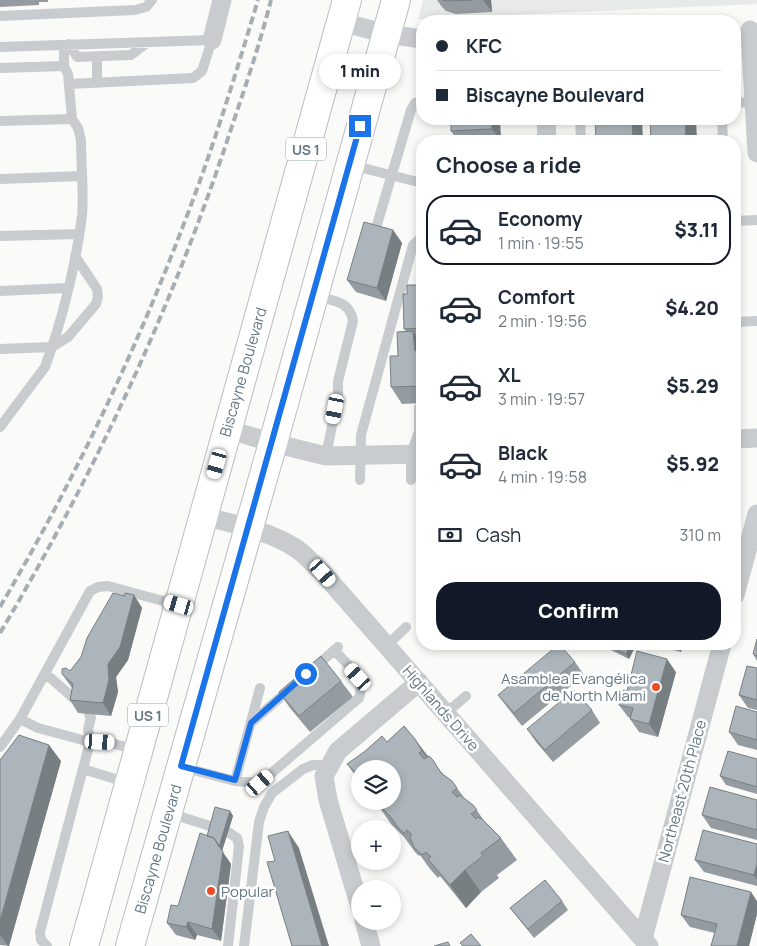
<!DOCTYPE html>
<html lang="en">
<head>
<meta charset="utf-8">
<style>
	:root { --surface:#fff; --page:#f2f2f3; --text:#1f2937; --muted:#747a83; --line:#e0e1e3; --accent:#111827 }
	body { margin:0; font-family:Manrope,sans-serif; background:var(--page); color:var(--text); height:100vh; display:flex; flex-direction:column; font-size:19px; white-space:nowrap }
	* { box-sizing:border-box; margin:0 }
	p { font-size:16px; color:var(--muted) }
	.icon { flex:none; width:28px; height:28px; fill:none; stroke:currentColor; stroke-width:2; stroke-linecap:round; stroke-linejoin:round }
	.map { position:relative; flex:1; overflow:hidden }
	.sheet { position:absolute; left:416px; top:135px; width:325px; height:515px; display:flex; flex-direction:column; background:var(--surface); border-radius:20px; box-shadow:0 2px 8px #0003 }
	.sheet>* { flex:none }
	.top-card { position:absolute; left:416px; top:15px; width:325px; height:110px; border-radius:20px; box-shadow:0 2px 8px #0003; display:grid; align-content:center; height:110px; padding:0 20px; background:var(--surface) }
	.fabs { position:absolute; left:351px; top:760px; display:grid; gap:10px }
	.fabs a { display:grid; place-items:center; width:50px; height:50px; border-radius:50%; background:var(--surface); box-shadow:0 2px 8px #0003; font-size:25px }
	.end { position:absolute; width:22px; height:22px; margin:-11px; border:6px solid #1a73e8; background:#fff; box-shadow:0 0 0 2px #fff }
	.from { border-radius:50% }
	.bubble { position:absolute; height:35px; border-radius:18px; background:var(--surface); box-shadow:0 2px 8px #0003; font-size:16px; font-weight:800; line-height:35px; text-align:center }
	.car { position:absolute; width:15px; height:30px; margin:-15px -8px; border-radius:6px; box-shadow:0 0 4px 1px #0007; background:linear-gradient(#fff 24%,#345 0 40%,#fff 0 76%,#345 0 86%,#fff 0) }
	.top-card b { display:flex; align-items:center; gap:18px; height:48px; font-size:19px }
	.top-card b+b { border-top:1px solid var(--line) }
	.top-card i { width:12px; height:12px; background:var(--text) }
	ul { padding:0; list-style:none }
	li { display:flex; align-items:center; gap:15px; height:70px; margin:0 10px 8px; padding:0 10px; border:2px solid transparent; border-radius:20px }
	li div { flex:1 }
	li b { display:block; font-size:19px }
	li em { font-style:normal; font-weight:800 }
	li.on { border-color:var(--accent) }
	li>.icon { width:45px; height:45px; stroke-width:1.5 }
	h2 { padding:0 20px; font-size:22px; line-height:60px }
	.pay { display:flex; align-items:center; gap:12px; height:55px; padding:0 20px; font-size:19px }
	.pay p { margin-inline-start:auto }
	.button { display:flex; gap:10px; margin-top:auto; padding:10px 20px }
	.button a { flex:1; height:58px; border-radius:20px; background:var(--accent); color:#fff; font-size:20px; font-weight:800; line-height:58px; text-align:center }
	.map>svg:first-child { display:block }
	.built { fill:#e8e9e9 }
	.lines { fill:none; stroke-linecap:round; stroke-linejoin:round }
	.primary-casing { stroke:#b9bec2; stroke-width:30 }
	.service { stroke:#c8cccf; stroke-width:10 }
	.minor { stroke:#c8cccf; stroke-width:19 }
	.primary { stroke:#fff; stroke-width:28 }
	.rail { stroke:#a6aeb3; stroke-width:4; stroke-dasharray:8 4; stroke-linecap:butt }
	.wall { fill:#949ca1 }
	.shaded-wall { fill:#787f83 }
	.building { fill:#acb5bb; stroke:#787f83 }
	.route { stroke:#1a73e8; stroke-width:6 }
	.poi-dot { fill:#eb4c27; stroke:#fff; stroke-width:2 }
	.labels { text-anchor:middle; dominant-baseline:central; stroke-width:5; stroke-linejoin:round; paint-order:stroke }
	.shield { fill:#fff; stroke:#92a0a9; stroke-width:1 }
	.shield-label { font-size:14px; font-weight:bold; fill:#647784 }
	.street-label { font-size:15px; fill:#647784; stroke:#fff }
	.poi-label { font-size:15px; fill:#647784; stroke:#fff; text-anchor:end }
</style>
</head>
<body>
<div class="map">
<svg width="757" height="946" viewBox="0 0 757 946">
	<rect width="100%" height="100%" fill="#fafaf8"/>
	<!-- built -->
	<path class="built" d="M423,0H757V4L418,19Z"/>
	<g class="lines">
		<defs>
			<path id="primary" d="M84,946L347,0
				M130,946L273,443L396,0"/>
		</defs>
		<!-- primary casing -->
		<use href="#primary" class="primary-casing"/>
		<!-- service -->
		<path class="service" d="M0,16L135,10L146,7L152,0
			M69,44L77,57L131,55L148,42
			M0,47L212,40L202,71L193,78L69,84
			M97,57V83
			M0,68L64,66
			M735,103L754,102
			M580,119L581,141
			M722,119L723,141
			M0,121L72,119
			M351,165L422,183
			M0,179L82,176
			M735,221L757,220
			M376,228L411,110L415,103L422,101
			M0,236L79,234
			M0,291L67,288
			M314,296C332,301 350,300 353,321L338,381V395L326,456
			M735,322L757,321
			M0,349L52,347C65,308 77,257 82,216C84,191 81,165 81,140L78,128L72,119L68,74L64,66V45
			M0,427L45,367L52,347L68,337L96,304L98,297L97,289L75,256
			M360,480L361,435L413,245L422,237
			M411,480V454L419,432V408
			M386,646L406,627
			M314,668L338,647
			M45,673L80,704
			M446,713L466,696
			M20,719L38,728L90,742L111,743L136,750
			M251,723L292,687
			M0,747L20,719L90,591L98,587L108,586L178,605
			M182,767L235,781L260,783L359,698C366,678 347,664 334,650
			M83,769L128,783
			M235,781L260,688
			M169,813L213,827
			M47,946L41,940L40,932L90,742L88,729L91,718L89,714
			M228,946L239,846L237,838L228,832
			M244,946L259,822L264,807L272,793L303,769L313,765H330"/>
		<!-- minor -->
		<path class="minor" d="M341,22L387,34L422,39
			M750,30L757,153
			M212,40L222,0
			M546,119L547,141
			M227,429L273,443L326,456L422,454
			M735,439L757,438
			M203,516C234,524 270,531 297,549C307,556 315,566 323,573L649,946
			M735,595L757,514
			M360,907L328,800L324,776L338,751L419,682
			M364,921L371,946
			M643,938L722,644"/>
		<!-- primary -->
		<use href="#primary" class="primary"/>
		<!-- rail -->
		<path class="rail" d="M0,607C71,486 133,358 183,226C212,152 235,76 258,0
			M0,633C95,473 174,304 232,126C246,85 260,43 271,0"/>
	</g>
	<!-- wall -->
	<path class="wall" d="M0,0H48V2H39V5L0,7Z
		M437,0H491L492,12L456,14L446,11L442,7Z
		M451,119H498L500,122L501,141H458L451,131Z
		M393,230L402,243L386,301L356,292L347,280Z
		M422,292V403L402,404L391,387L406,331L404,329L407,294Z
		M134,595L142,608L128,660L116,677L118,692L111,716L78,713L70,700L72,688L62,674L70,671L81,657L125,596Z
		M757,639V661L753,654Z
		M606,644H635L636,645L629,659L609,649L606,645Z
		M649,644H683L681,652Z
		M575,662L584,675L522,726L507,707L498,695Z
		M757,668V710L748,708L739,695Z
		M676,672L658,737L639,732L630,719L631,718L628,717L619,705L627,691Z
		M341,681L353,697L310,732L290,708L279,692Z
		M592,710L600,723L553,762L536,742L527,729Z
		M757,712V750L738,745L729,732Z
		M404,726L428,756L444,775L452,781L465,799L473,805L485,822L501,838L517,860L497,875L499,878L481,892L466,908L440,876L438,878L430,869L420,855L419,856L415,852L404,837L391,824L375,801H392L360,769V782L347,764L387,742Z
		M757,759V794L726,785L720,776Z
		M0,760L61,761L9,946L0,945Z
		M757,800V840L711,828L702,815Z
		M230,811L233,816L222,851L231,864L221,941L197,935L195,940L176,935L167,923L178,906L207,836Z
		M757,844V886L704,872L695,860Z
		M562,901L568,910L534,938L510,908Z
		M757,901V914L749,946H711L715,933L690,927L681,915Z"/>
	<!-- shaded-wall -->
	<path class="shaded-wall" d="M483,0H491L492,12Z
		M492,119H498L500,122L501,141L492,129Z
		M632,119H642L643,141H633Z
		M685,119H696L697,141H686Z
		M393,230L402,243L386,301L377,288Z
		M417,285L422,293H417Z
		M413,331L422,345V363L415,351Z
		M134,595L142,608L128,660L116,677L118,692L111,716L103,703L108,664Z
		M631,644H635L636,645L629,659L626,654Z
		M675,644H683L681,652Z
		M667,659L676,672L658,737L649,724Z
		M415,739L431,761L438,773L422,751Z
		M49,745L61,761L9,946H8L0,935V921Z
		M230,811L233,816L222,851L231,864L221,941L212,929L214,838Z
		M288,831L299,848L329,946H322Z
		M757,864V879L754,875Z
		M465,870L481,892L466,908L450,885Z
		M751,892L757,901V914L749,946H737Z
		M188,922L197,935L195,940L186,927Z"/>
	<!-- building -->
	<path class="building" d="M443,0H473L447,1Z
		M451,119H492V129L451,131Z
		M595,119H632L633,141H596Z
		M650,119H685L686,141H651Z
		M364,222L393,230L377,288L347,280Z
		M407,285H417V293L422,292V328L404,329L403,294H407Z
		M413,331L415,351H422V386L391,387L390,356H398L397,332Z
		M113,593L125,596V593L134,595L120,647L108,664L109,680L103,703L70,700L73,684L62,674V669L66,668L70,671L81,657L87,638Z
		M757,639V656L753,654Z
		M559,644L575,662L514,713L498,695Z
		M606,644H631L626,654L606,645Z
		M637,651L667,659L649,724L630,719L633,708L619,705L623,690L627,691Z
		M321,656L341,681L299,716L279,692Z
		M747,666L757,668V700L739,695Z
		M574,690L592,710L545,750L527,729Z
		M736,706L757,712V740L729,732Z
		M404,726L415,739L422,751L419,753L424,759L429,756L433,760L441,773L452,781L457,788L452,792L457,797L460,795L473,805L477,810L471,814L476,819L478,817L483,820L501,838L481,853L483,856L465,870L450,885L428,859L431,857L426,852L422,855L414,847L410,837L412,835L407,830L404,833L399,829L390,816L375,801H392V769H360V777L347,764L364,752L382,736L387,742Z
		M19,735L49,745L0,921V760Z
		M728,751L757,759V787L720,776Z
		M710,787L757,800V830L702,815Z
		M215,807L230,811L219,847L214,838L207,836Z
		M703,830L757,844V864L754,875L695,860Z
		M288,831L322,946H292L267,862L275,861L268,836Z
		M200,833L214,838L223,852L212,929L188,922L186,927L167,923L171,905L178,906Z
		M690,877L751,892L737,946H711L717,924L681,915Z
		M545,880L562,901L528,929L510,908Z
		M471,934L481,946H463L460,943Z
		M448,942L450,946H434Z"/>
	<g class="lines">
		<!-- route -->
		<path class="route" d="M306,674L251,723L235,780L181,766L360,126"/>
	</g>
	<!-- markers -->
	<g class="poi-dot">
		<circle cx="656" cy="687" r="5"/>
		<circle cx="211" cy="891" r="5"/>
	</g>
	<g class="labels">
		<!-- shield labels -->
		<g class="shield">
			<rect x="286" y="137.5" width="40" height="23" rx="4"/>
			<rect x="128" y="703.5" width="40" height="23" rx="4"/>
		</g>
		<g class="shield-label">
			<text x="306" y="149">US 1</text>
			<text x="148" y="715">US 1</text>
		</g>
		<!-- street labels -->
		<g class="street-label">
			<text transform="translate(243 372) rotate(-74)">Biscayne Boulevard</text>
			<text transform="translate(441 708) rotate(49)">Highlands Drive</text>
			<text transform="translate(682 791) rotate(-75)">Northeast 20th Place</text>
			<text transform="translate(158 849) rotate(-74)">Biscayne Boulevard</text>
		</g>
		<!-- poi labels -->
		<g class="poi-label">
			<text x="646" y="678">Asamblea Evangélica<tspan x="646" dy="17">de North Miami</tspan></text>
			<text x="221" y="891" text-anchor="start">Popular</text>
		</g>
	</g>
</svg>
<div class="fabs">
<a><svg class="icon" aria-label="layers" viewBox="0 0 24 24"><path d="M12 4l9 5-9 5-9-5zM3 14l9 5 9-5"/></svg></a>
<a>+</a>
<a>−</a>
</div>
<i class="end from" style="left:306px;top:674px"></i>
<i class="end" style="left:360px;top:126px"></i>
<div class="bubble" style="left:319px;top:54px;width:82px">1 min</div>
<i class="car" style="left:335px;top:409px;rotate:191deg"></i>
<i class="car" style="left:217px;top:464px;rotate:196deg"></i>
<i class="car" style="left:323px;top:573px;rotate:139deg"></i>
<i class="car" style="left:179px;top:605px;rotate:286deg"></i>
<i class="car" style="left:358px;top:677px;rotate:318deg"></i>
<i class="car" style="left:100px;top:742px;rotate:93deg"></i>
<i class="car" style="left:260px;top:783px;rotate:49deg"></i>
<div class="top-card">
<b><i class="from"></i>KFC</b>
<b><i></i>Biscayne Boulevard</b>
</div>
<section class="sheet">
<h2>Choose a ride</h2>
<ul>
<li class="on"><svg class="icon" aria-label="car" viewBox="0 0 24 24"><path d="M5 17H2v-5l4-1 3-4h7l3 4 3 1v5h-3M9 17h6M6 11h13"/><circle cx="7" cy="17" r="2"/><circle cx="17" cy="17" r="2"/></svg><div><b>Economy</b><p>1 min · 19:55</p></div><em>$3.11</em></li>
<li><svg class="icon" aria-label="car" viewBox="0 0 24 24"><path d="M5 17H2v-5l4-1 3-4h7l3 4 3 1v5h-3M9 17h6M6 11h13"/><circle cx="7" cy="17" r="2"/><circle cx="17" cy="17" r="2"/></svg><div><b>Comfort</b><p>2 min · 19:56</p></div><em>$4.20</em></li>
<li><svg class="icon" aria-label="car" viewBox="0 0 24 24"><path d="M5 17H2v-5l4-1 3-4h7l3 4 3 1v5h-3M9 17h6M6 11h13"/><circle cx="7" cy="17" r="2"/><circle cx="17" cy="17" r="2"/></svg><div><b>XL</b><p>3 min · 19:57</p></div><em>$5.29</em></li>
<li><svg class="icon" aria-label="car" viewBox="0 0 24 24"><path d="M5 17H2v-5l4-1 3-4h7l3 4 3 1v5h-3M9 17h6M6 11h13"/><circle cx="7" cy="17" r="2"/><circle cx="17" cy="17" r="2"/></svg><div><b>Black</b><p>4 min · 19:58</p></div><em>$5.92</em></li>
</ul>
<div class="pay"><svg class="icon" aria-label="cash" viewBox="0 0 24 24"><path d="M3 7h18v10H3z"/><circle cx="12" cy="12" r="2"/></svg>Cash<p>310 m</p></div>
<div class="button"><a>Confirm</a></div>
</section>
</div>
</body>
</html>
